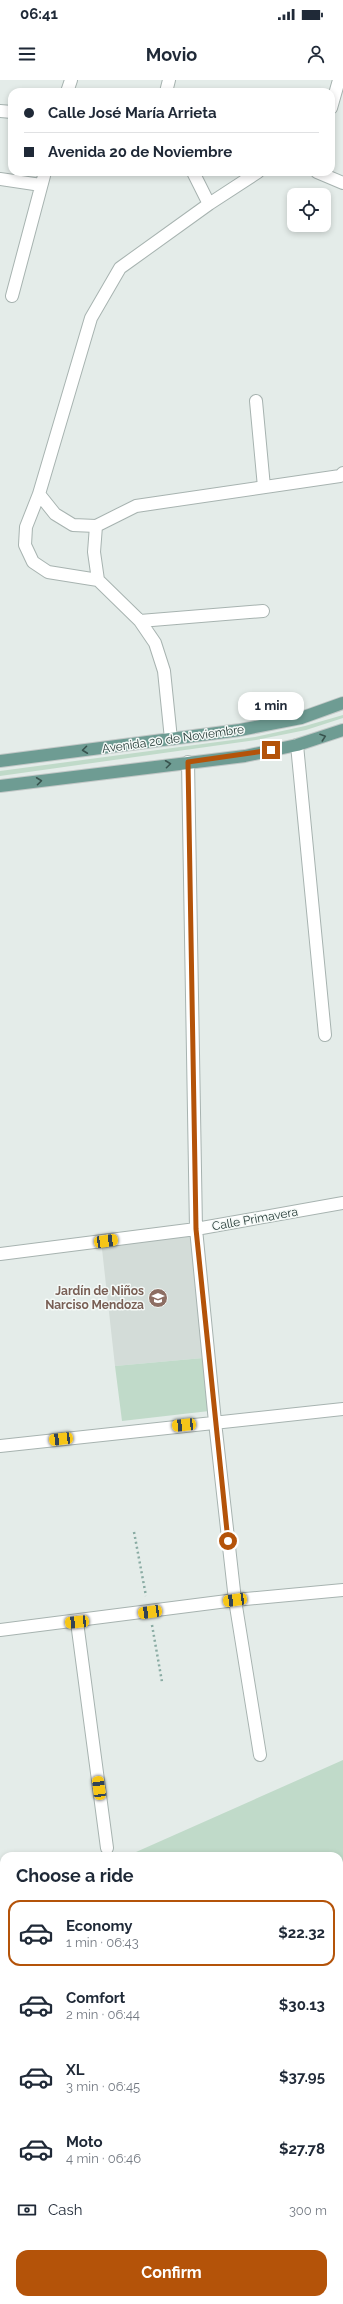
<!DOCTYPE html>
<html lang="en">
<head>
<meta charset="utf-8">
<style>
	:root { --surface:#fff; --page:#f2f2f3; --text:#1f2937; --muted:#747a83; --line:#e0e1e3; --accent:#b45309 }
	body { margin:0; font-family:Raleway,sans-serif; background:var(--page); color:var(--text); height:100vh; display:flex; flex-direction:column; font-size:15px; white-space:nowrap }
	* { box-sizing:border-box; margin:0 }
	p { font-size:13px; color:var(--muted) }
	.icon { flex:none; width:22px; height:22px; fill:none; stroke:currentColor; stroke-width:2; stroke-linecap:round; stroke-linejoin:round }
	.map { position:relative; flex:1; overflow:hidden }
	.sheet { position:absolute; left:0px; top:1772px; width:343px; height:452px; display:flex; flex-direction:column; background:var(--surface); border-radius:12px 12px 0 0; box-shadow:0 2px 6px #0003 }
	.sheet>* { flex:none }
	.guide { position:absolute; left:8px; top:8px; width:327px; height:88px; border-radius:12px; box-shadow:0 2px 6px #0003; display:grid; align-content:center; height:88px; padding:0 16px; background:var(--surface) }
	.buttons { position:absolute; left:287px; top:108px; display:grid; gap:8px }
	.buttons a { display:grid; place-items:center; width:44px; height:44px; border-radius:8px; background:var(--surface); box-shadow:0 2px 6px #0003; font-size:20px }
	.end { position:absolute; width:18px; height:18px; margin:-9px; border:5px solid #b45309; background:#fff; box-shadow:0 0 0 2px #fff }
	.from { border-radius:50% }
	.bubble { position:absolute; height:28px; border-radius:12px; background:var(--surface); box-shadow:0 2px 6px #0003; font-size:13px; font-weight:700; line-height:28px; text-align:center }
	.car { position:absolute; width:12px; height:24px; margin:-12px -6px; border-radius:5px; box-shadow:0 0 3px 1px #0007; background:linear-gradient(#f5c518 24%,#345 0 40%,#f5c518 0 76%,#345 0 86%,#f5c518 0) }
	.guide b { display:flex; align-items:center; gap:14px; height:38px; font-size:15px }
	.guide b+b { border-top:1px solid var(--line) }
	.guide i { width:10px; height:10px; background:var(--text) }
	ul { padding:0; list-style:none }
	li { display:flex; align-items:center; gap:12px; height:66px; margin:0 8px 6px; padding:0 8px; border:2px solid transparent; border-radius:12px }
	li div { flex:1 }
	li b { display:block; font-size:15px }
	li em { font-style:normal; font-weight:700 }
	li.active { border-color:var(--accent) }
	li>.icon { width:36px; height:36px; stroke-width:1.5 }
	h2 { padding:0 16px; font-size:18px; line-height:48px }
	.pay { display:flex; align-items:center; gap:10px; height:44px; padding:0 16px; font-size:15px }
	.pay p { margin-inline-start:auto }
	.action { display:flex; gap:8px; margin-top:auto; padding:8px 16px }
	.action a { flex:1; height:46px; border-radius:12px; background:var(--accent); color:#fff; font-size:16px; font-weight:700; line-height:46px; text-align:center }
	.status { display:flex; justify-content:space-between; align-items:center; height:28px; padding:0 20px; background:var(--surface); direction:ltr }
	.status svg { height:11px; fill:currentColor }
	header { display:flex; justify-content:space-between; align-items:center; height:52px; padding:0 16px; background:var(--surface); font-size:18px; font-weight:700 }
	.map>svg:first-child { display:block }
	.built { fill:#d3dcd8 }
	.green { fill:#c0dac9 }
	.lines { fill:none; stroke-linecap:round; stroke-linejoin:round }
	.minor-casing { stroke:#a7b3b0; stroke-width:14 }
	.major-casing { stroke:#c2c8c7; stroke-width:14 }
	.path { stroke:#89aba3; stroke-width:2.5; stroke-dasharray:2 3; stroke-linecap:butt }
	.minor { stroke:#fff; stroke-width:12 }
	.major { stroke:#6e9c93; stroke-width:12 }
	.oneway { stroke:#38534e }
	.route { stroke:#b45309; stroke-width:5 }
	.labels { text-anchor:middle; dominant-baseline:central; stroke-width:3; stroke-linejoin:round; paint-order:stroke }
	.street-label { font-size:12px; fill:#263b37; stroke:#f4f9f7 }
	.education-label { font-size:12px; font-weight:bold; fill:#785e54; stroke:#f4f9f7; text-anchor:end }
</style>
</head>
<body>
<div class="status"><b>06:41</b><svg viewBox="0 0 49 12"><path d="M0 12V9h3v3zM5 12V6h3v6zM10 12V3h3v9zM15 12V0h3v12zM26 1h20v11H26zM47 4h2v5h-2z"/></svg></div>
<header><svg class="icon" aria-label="menu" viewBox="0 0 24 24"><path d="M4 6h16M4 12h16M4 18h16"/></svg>Movio<svg class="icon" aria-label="person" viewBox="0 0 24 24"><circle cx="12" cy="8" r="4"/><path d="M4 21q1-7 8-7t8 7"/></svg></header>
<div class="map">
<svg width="343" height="2224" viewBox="0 0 343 2224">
	<rect width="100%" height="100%" fill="#e4ece9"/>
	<!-- built -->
	<path class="built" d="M202,1148L214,1277L115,1286L101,1160Z"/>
	<!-- green -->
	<path class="green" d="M343,635V638L306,650L256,660L0,696V691L255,657L305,646Z
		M214,1277L218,1330L122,1341L115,1286Z
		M343,1680V2224H0V1801H4V2220H339V1776H127Z"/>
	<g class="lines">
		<defs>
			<path id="minor" d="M67,12L71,0
				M166,12L169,0
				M331,28L339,0
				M0,31L12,32
				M193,92L209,124
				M317,92L343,103
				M0,99L41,105
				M12,216L45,92
				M256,321L264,407
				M39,414L55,434L73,445L96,446L136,426L340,396L343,393
				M96,446L94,472L98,500
				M140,541L263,531
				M171,659L164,591L155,563L140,541L98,500L48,492L33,482L25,465L26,447L39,414L91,238L120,188L209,124L258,92
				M297,665L325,955
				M188,682L196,1149L215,1342L235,1520L260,1675
				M0,1174L196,1149L343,1123
				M0,1366L343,1329
				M77,1542L107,1768
				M0,1550L235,1520L343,1510"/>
			<path id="major" d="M0,681L240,650L301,638L343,623
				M0,706L245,676L297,665L343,650"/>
		</defs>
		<!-- minor casing -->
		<use href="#minor" class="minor-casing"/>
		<!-- major casing -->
		<use href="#major" class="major-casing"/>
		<!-- path -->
		<path class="path" d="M134,1452L146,1516
			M152,1545L162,1602"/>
		<!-- minor -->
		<use href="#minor" class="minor"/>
		<!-- major -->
		<use href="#major" class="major"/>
	</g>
	<!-- one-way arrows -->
	<defs><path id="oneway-chevron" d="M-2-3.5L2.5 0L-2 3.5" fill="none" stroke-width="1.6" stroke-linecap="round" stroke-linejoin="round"/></defs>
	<g class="oneway">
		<use href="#oneway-chevron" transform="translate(323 657) rotate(-19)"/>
		<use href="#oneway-chevron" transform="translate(85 670) rotate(173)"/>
		<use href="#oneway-chevron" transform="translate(168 684) rotate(-7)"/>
		<use href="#oneway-chevron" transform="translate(39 701) rotate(-7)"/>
	</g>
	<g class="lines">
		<!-- route -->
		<path class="route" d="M228,1461L196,1149L188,682L271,670"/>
	</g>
	<!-- icons -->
	<defs>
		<symbol id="school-disc" viewBox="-11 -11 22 22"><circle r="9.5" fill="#8d6e63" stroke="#f4f9f7"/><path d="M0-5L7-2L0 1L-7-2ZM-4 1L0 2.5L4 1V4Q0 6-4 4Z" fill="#fff"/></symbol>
	</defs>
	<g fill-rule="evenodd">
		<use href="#school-disc" x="147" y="1207" width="22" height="22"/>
	</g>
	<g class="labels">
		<!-- street labels -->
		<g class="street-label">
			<text transform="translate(173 659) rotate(-8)">Avenida 20 de Noviembre</text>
			<text transform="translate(255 1139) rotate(-10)">Calle Primavera</text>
		</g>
		<!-- education labels -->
		<g class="education-label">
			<text x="144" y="1211">Jardín de Niños<tspan x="144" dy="14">Narciso Mendoza</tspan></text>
		</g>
	</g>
</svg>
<div class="buttons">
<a><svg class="icon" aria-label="locate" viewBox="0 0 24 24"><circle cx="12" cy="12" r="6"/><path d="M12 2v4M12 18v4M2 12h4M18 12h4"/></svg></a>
</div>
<i class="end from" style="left:228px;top:1461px"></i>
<i class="end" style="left:271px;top:670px"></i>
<div class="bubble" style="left:238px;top:612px;width:66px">1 min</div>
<i class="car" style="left:106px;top:1161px;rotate:82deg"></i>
<i class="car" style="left:184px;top:1345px;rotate:264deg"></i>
<i class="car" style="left:61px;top:1359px;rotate:263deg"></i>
<i class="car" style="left:235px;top:1520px;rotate:262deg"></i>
<i class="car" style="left:150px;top:1532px;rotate:262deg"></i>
<i class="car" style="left:77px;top:1542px;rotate:264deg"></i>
<i class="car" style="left:99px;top:1708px;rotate:352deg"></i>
<div class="guide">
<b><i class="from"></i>Calle José María Arrieta</b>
<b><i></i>Avenida 20 de Noviembre</b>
</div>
<section class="sheet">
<h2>Choose a ride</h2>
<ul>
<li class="active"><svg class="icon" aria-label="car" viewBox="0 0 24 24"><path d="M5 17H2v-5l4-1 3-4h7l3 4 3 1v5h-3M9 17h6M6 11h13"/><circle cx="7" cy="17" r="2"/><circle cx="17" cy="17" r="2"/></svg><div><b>Economy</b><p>1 min · 06:43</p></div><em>$22.32</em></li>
<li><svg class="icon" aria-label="car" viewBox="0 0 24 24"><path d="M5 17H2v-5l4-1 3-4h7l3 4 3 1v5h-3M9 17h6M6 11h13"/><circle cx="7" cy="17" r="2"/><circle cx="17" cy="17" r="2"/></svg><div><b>Comfort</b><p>2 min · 06:44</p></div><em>$30.13</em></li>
<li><svg class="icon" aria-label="car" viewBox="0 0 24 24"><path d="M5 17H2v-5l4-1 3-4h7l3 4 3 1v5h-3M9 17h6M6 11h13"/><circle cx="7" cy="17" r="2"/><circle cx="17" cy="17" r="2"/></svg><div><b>XL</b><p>3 min · 06:45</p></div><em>$37.95</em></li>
<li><svg class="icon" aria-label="car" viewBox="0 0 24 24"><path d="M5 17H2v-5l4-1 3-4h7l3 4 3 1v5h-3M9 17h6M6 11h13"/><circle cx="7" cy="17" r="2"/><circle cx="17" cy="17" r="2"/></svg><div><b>Moto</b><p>4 min · 06:46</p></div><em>$27.78</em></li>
</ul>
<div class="pay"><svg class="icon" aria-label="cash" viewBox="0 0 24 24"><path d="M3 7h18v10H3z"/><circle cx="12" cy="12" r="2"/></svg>Cash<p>300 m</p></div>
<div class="action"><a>Confirm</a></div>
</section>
</div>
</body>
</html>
